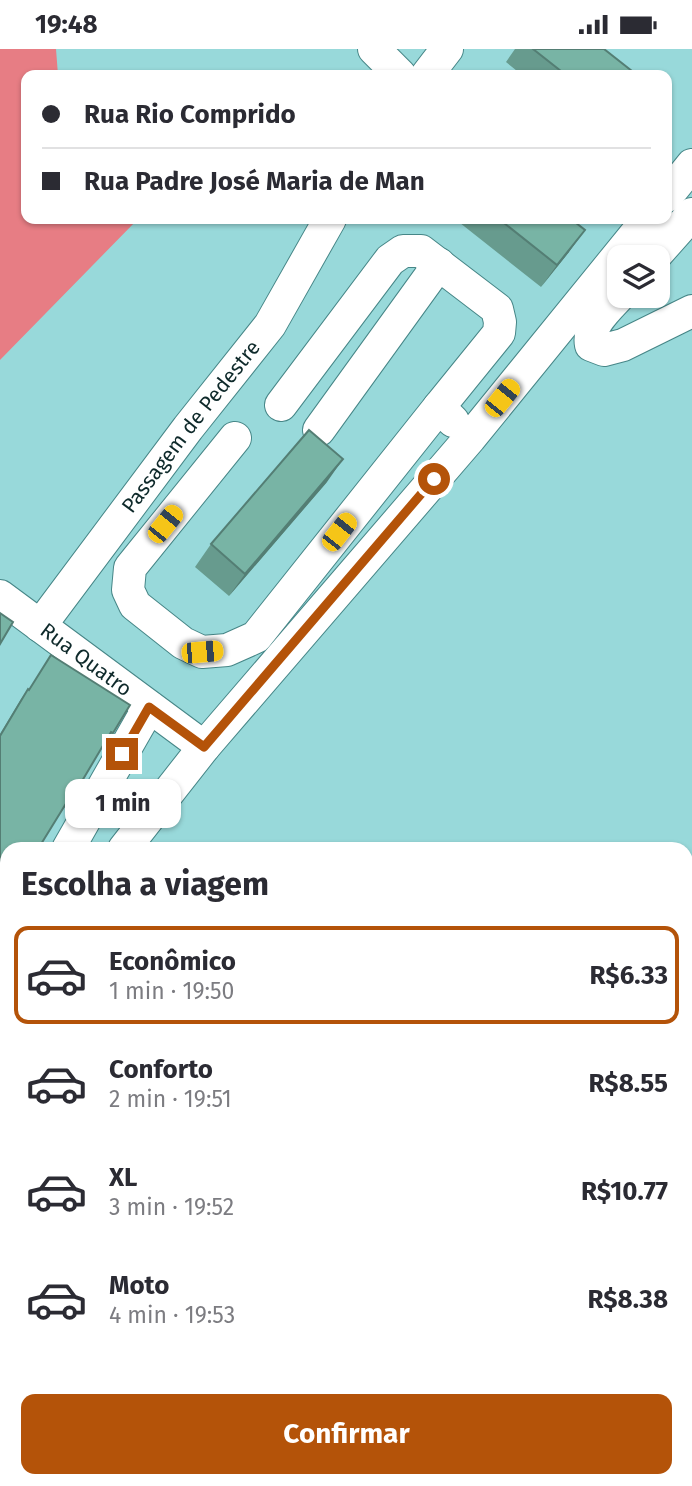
<!DOCTYPE html>
<html lang="pt">
<head>
<meta charset="utf-8">
<style>
	:root { --surface:#fff; --page:#f7f7f7; --text:#2b2b33; --muted:#7c7c81; --line:#e1e1e2; --accent:#b45309 }
	body { margin:0; font-family:"Fira Sans",sans-serif; background:var(--page); color:var(--text); height:100vh; display:flex; flex-direction:column; font-size:26px; white-space:nowrap }
	* { box-sizing:border-box; margin:0 }
	p { font-size:23px; color:var(--muted) }
	.icon { flex:none; width:38px; height:38px; fill:none; stroke:currentColor; stroke-width:2; stroke-linecap:round; stroke-linejoin:round }
	.map { position:relative; flex:1; overflow:hidden }
	.sheet { position:absolute; left:0px; top:793px; width:693px; height:646px; display:flex; flex-direction:column; background:var(--surface); border-radius:21px 21px 0 0; box-shadow:0 2px 5px #0004 }
	.sheet>* { flex:none }
	.guide { position:absolute; left:21px; top:21px; width:651px; height:154px; border-radius:14px; box-shadow:0 2px 5px #0004; display:grid; align-content:center; height:154px; padding:0 21px; background:var(--surface) }
	.tools { position:absolute; left:607px; top:196px; display:grid; gap:14px }
	.tools a { display:grid; place-items:center; width:63px; height:63px; border-radius:14px; background:var(--surface); box-shadow:0 2px 5px #0004; font-size:35px }
	.end { position:absolute; width:32px; height:32px; margin:-16px; border:9px solid #b45309; background:#fff; box-shadow:0 0 0 4px #fff }
	.from { border-radius:50% }
	.bubble { position:absolute; height:49px; border-radius:14px; background:var(--surface); box-shadow:0 2px 5px #0004; font-size:23px; font-weight:700; line-height:49px; text-align:center }
	.car { position:absolute; width:21px; height:42px; margin:-21px -10px; border-radius:9px; box-shadow:0 0 5px 2px #0007; background:linear-gradient(#f5c518 24%,#345 0 40%,#f5c518 0 76%,#345 0 86%,#f5c518 0) }
	.guide b { display:flex; align-items:center; gap:24px; height:66px; font-size:26px }
	.guide b+b { border-top:2px solid var(--line) }
	.guide i { width:18px; height:18px; background:var(--text) }
	ul { padding:0; list-style:none }
	li { display:flex; align-items:center; gap:21px; height:98px; margin:0 14px 10px; padding:0 7px; border:4px solid transparent; border-radius:14px }
	li div { flex:1 }
	li b { display:block; font-size:26px }
	li em { font-style:normal; font-weight:700 }
	li.on { border-color:var(--accent) }
	li>.icon { width:63px; height:63px; stroke-width:1.5 }
	h2 { padding:0 21px; font-size:32px; line-height:84px }
	.button { display:flex; gap:14px; margin-top:auto; padding:14px 21px }
	.button a { flex:1; height:80px; border-radius:14px; background:var(--accent); color:#fff; font-size:28px; font-weight:700; line-height:80px; text-align:center }
	.status { display:flex; justify-content:space-between; align-items:center; height:49px; padding:0 35px; background:var(--surface); direction:ltr }
	.status svg { height:19px; fill:currentColor }
	.map>svg:first-child { display:block }
	.green { fill:#e77d84 }
	.lines { fill:none; stroke-linecap:round; stroke-linejoin:round }
	.minor-casing { stroke:#468687; stroke-width:34 }
	.minor { stroke:#fff; stroke-width:32 }
	.wall { fill:#679b8e }
	.shaded-wall { fill:#547e74 }
	.building { fill:#78b4a5; stroke:#547e74; stroke-width:2 }
	.route { stroke:#b45309; stroke-width:9 }
	.labels { text-anchor:middle; dominant-baseline:central; stroke-width:5; stroke-linejoin:round; paint-order:stroke }
	.street-label { font-size:21px; fill:#0e292a; stroke:#98d9da }
</style>
</head>
<body>
<div class="status"><b>19:48</b><svg viewBox="0 0 49 12"><path d="M0 12V9h3v3zM5 12V6h3v6zM10 12V3h3v9zM15 12V0h3v12zM26 1h20v11H26zM47 4h2v5h-2z"/></svg></div>
<div class="map">
<svg width="692" height="1437" viewBox="0 0 692 1437">
	<rect width="100%" height="100%" fill="#98d9da"/>
	<!-- green -->
	<path class="green" d="M0,0H56L58,26H26V170H138L0,311Z
		M42,1432H328L325,1437H39Z"/>
	<g class="lines">
		<defs>
			<g id="minor">
				<path d="M374,0L400,26"/>
				<path d="M427,26L447,0"/>
				<path d="M667,147L692,116"/>
				<path d="M654,208L692,165"/>
				<path d="M620,246C608,259 587,277 591,296L604,301L623,296L692,262"/>
				<path d="M281,356L390,211L403,202H421L497,260L500,273L499,284L439,358L453,372"/>
				<path d="M319,381L439,215"/>
				<path d="M235,389L130,519L128,541L135,556L183,594L202,603L227,601L256,588L439,358"/>
				<path id="s1" d="M0,547L204,698"/>
				<path id="s2" d="M40,577L188,379L270,276L330,170"/>
				<path d="M68,800L149,658"/>
				<path d="M124,800L204,698L470,389L648,170"/>
				<path d="M686,852L692,851"/>
				<path d="M0,972L7,906"/>
				<path d="M686,1403L692,1418"/>
				<path d="M0,1416L7,1420"/>
				<path d="M342,1437L346,1432"/>
			</g>
		</defs>
		<!-- minor casing -->
		<use href="#minor" class="minor-casing"/>
		<!-- minor -->
		<use href="#minor" class="minor"/>
	</g>
	<!-- wall -->
	<path class="wall" d="M515,0H604L637,26H522L506,13Z
		M455,170H571L569,203L541,238Z
		M327,433L229,547L195,518L211,495Z
		M51,606L113,684L107,693H105L65,759L64,758L7,800V849L1,858L0,857V685L21,650L28,640L29,641Z"/>
	<!-- shaded-wall -->
	<path class="shaded-wall" d="M585,181L569,203L541,238L557,216Z
		M343,410L327,433L229,547L245,525Z
		M692,1195V1207L686,1209V1197Z"/>
	<!-- building -->
	<path class="building" d="M533,0H604L637,26H566Z
		M499,170H571L585,181L557,216Z
		M309,381L343,410L245,525L211,495Z
		M0,564L13,573L0,595Z
		M51,606L130,656L113,684L111,683L72,749L70,748L38,800H7V848L4,846L0,852V687L28,640L29,641Z
		M692,908V1195L686,1197V909Z"/>
	<g class="lines">
		<!-- route -->
		<path class="route" d="M122,705L149,658L204,698L434,430"/>
	</g>
	<g class="labels">
		<!-- street labels -->
		<g class="street-label">
			<text stroke="none"><textPath href="#s2" startOffset="250">Passagem de Pedestre</textPath></text>
			<text stroke="none"><textPath href="#s1" startOffset="107">Rua Quatro</textPath></text>
		</g>
	</g>
</svg>
<div class="tools">
<a><svg class="icon" aria-label="layers" viewBox="0 0 24 24"><path d="M12 4l9 5-9 5-9-5zM3 14l9 5 9-5"/></svg></a>
</div>
<i class="end from" style="left:434px;top:430px"></i>
<i class="end" style="left:122px;top:705px"></i>
<div class="bubble" style="left:65px;top:730px;width:116px">1 min</div>
<i class="car" style="left:502px;top:349px;rotate:39deg"></i>
<i class="car" style="left:165px;top:475px;rotate:39deg"></i>
<i class="car" style="left:339px;top:483px;rotate:38deg"></i>
<i class="car" style="left:202px;top:603px;rotate:85deg"></i>
<div class="guide">
<b><i class="from"></i>Rua Rio Comprido</b>
<b><i></i>Rua Padre José Maria de Man</b>
</div>
<section class="sheet">
<h2>Escolha a viagem</h2>
<ul>
<li class="on"><svg class="icon" aria-label="car" viewBox="0 0 24 24"><path d="M5 17H2v-5l4-1 3-4h7l3 4 3 1v5h-3M9 17h6M6 11h13"/><circle cx="7" cy="17" r="2"/><circle cx="17" cy="17" r="2"/></svg><div><b>Econômico</b><p>1 min · 19:50</p></div><em>R$6.33</em></li>
<li><svg class="icon" aria-label="car" viewBox="0 0 24 24"><path d="M5 17H2v-5l4-1 3-4h7l3 4 3 1v5h-3M9 17h6M6 11h13"/><circle cx="7" cy="17" r="2"/><circle cx="17" cy="17" r="2"/></svg><div><b>Conforto</b><p>2 min · 19:51</p></div><em>R$8.55</em></li>
<li><svg class="icon" aria-label="car" viewBox="0 0 24 24"><path d="M5 17H2v-5l4-1 3-4h7l3 4 3 1v5h-3M9 17h6M6 11h13"/><circle cx="7" cy="17" r="2"/><circle cx="17" cy="17" r="2"/></svg><div><b>XL</b><p>3 min · 19:52</p></div><em>R$10.77</em></li>
<li><svg class="icon" aria-label="car" viewBox="0 0 24 24"><path d="M5 17H2v-5l4-1 3-4h7l3 4 3 1v5h-3M9 17h6M6 11h13"/><circle cx="7" cy="17" r="2"/><circle cx="17" cy="17" r="2"/></svg><div><b>Moto</b><p>4 min · 19:53</p></div><em>R$8.38</em></li>
</ul>
<div class="button"><a>Confirmar</a></div>
</section>
</div>
</body>
</html>
